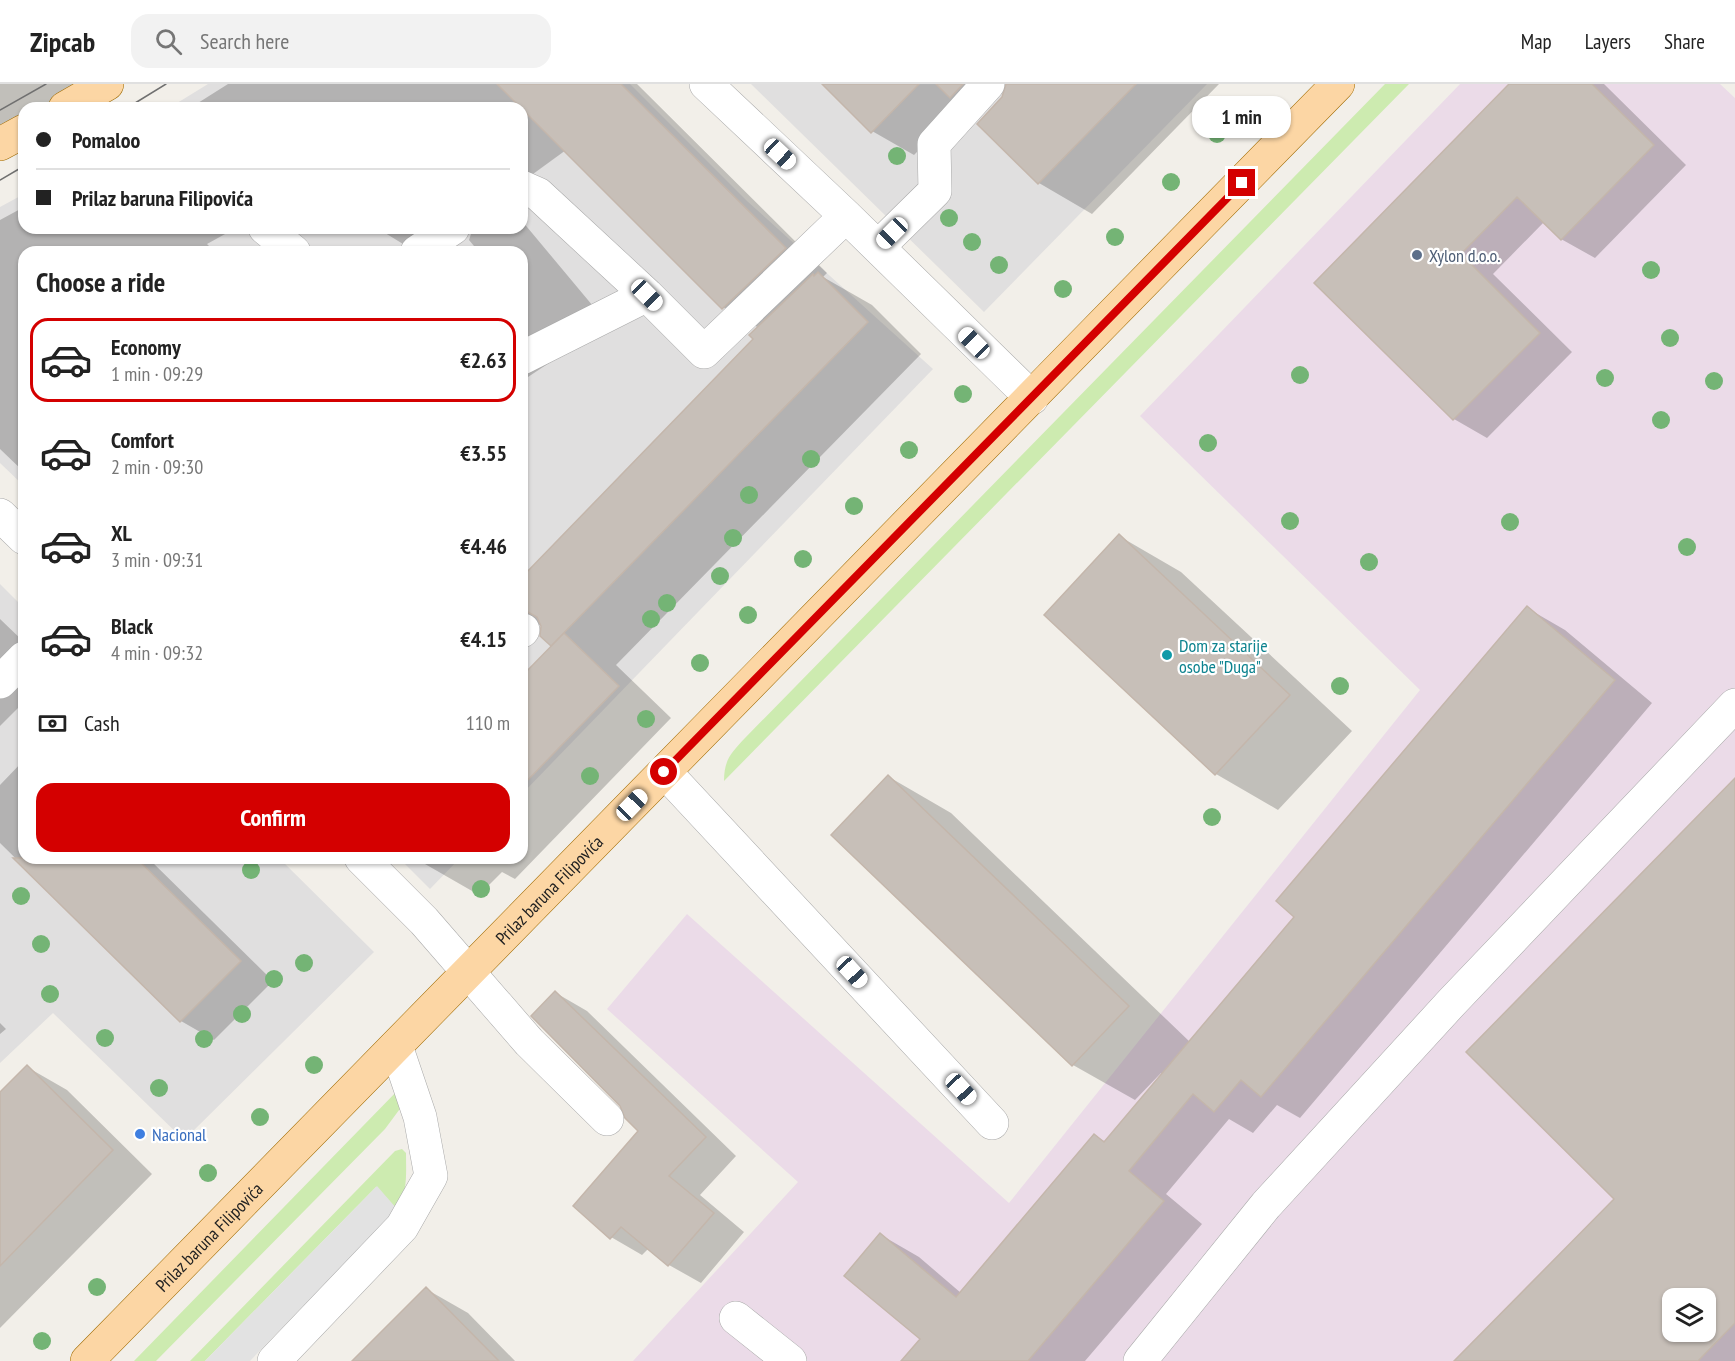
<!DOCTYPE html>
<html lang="en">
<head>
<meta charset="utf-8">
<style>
	:root { --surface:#fff; --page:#f2f2f2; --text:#222; --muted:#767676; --line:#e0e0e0; --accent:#d40000 }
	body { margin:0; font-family:"PT Sans Narrow",sans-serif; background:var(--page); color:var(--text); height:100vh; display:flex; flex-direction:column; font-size:22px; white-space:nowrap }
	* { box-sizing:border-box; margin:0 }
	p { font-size:20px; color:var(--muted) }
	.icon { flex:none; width:33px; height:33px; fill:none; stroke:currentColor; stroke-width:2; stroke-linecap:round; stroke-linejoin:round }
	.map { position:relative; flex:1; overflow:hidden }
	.drawer { position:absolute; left:18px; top:162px; width:510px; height:618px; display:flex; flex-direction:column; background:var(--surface); border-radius:18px; box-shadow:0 2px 4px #0004 }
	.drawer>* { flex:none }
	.top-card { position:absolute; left:18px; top:18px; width:510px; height:132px; border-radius:18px; box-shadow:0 2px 4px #0004; display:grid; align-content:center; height:132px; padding:0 18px; background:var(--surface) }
	.fabs { position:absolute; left:1662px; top:1204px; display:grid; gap:12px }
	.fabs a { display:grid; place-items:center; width:54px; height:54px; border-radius:12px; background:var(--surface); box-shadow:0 2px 4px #0004; font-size:30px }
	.end { position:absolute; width:27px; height:27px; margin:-14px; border:8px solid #d40000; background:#fff; box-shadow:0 0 0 3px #fff }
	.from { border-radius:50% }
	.bubble { position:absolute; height:42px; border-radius:18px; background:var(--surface); box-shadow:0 2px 4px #0004; font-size:20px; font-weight:800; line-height:42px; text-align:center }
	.car { position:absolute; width:18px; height:36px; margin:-18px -9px; border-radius:8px; box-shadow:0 0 4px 2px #0007; background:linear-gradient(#fff 24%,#345 0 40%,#fff 0 76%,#345 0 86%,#fff 0) }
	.top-card b { display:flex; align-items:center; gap:21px; height:57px; font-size:22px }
	.top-card b+b { border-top:2px solid var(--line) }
	.top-card i { width:15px; height:15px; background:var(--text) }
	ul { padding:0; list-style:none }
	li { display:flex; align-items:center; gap:18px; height:84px; margin:0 12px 9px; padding:0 6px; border:3px solid transparent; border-radius:18px }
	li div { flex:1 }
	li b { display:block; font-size:22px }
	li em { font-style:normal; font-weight:800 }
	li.current { border-color:var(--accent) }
	li>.icon { width:54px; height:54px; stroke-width:1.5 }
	h2 { padding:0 18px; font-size:27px; line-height:72px }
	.pay { display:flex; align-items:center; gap:15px; height:66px; padding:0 18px; font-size:22px }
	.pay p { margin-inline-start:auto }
	.action { display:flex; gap:12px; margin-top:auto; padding:12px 18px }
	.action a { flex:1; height:69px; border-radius:18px; background:var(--accent); color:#fff; font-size:24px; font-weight:800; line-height:69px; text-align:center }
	header { display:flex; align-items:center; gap:36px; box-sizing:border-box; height:84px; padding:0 30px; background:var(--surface); border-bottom:2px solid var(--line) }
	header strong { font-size:28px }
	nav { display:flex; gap:33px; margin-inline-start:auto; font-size:21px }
	.search { width:420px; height:54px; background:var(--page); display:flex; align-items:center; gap:15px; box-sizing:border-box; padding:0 21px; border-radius:18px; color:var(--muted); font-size:22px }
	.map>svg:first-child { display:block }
	.residential { fill:#e0dfdf }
	.industrial { fill:#ebdbe8; fill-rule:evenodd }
	.grass { fill:#cdebb0 }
	.parking { fill:#e2e2e2 }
	.shadow { fill:#0003; fill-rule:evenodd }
	.building { fill:#c7bfb8; stroke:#c4b6ab; stroke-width:1.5; fill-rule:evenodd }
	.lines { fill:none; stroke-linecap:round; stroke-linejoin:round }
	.minor-casing { stroke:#a9a9a9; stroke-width:34 }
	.major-casing { stroke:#a06b00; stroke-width:34 }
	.minor { stroke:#fff; stroke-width:33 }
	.major { stroke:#fcd6a4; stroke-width:33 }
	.tram { stroke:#707070; stroke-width:1.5 }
	.tree { fill:#74b475 }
	.route { stroke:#d40000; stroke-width:8 }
	.service-dot { fill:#5c6f8a; stroke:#fff; stroke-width:2 }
	.culture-dot { fill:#0f9aa8; stroke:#fff; stroke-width:2 }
	.shop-dot { fill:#3f7fe0; stroke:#fff; stroke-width:2 }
	.labels { text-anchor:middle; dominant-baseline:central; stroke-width:4.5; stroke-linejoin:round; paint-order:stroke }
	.service-label { font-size:18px; fill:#4e5e75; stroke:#fff; text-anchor:start }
	.culture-label { font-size:18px; fill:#0d838f; stroke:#fff; text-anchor:start }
	.street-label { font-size:18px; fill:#222; stroke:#fff }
	.shop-label { font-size:18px; fill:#366cbe; stroke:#fff; text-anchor:start }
</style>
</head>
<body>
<header>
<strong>Zipcab</strong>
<div class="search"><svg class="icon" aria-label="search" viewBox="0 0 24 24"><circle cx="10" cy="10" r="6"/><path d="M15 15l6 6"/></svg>Search here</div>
<nav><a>Map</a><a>Layers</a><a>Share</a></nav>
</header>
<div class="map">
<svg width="1735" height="1277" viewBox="0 0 1735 1277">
	<rect width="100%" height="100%" fill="#f2efe9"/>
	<!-- residential -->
	<path class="residential" d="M208,0H630L747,117L933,285L522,710V168H24V402L0,379V123L24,110V144H522V24H169Z
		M751,0H1207L984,228Z
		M0,500L24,524V774H279L374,868L184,1056L53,929L0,979Z
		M399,774H460L430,805Z"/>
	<!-- industrial -->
	<path class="industrial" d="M1460,0H1720L1735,14V1277H633L798,1098L607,925L687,830L1009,1119L1420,606L1140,332ZM1672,1215H1706V1248H1672Z"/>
	<!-- grass -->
	<path class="grass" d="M1385,0H1409L724,697C724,676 731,669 745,654Z
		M401,1003L405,1018L385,1045L156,1277H134Z
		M402,1065L406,1069C406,1088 408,1109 397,1125L376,1103L205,1277H190L395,1067Z"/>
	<!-- parking -->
	<path class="parking" d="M377,1102L397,1125L250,1277H205Z"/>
	<!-- shadow -->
	<path class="shadow" d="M0,0H90L48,24H24V38L0,51Z
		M228,0H637L827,189L823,193L872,221L921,270L616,581L671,634L515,795L502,788L479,811L425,780L419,774H522V594L554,562L543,543L522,531V496L755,255L759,244L723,223L566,66L522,98V24H190Z
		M824,0H972L978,6L914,71L872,47Z
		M1011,0H1219L1092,130L1039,99L1003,13Z
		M1511,0H1604L1686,81L1595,174L1561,155L1544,138L1493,190L1572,268L1487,354L1454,335L1316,199Z
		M24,123V144H236L207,160L215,168H24V388L0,365V136Z
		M522,137L608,240L528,293L522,290V168H479L469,156L473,144H522Z
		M377,144H460L416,168Z
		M1119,452L1181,488L1352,647L1278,726L1216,690L1046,530Z
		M1527,524L1565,546L1652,619L1300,1034L1277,1021L1253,1049L1229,1035L1166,1110L1202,1140L1085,1277H928L922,1255L881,1151L919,1173L961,1209L1095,1052L1106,1058L1163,991L1161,989L1135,1016L1073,981L889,693L951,729L1190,958L1296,833Z
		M0,535L24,558V618L0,642Z
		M24,676V774H148L273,897L214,956L181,937L0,759V701Z
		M1735,696V1277H1456L1616,1115ZM1672,1215H1706V1248H1672Z
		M556,909L587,927L736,1072L700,1111L744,1148L701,1199L669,1181L649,1164L642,1171L611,1153L640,1047Z
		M0,939L6,945L0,950Z
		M27,983L67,1006L152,1090L0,1244V1010Z
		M426,1205L468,1229L515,1277H354Z"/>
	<!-- building -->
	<path class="building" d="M497,0H621L786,164L722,225Z
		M822,0H919L871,49Z
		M936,0H963L950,14Z
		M1006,0H1136L1038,100L977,40L1002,13Z
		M1509,0H1592L1654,61L1561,156L1517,113L1461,170L1540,249L1453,336L1314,199Z
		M818,188L868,238L551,562L540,552L541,542L537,533L528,528H522V493L753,255L749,251L813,190L814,192Z
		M1119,450L1290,611L1215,691L1044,531Z
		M1527,522L1615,596L1261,1013L1241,996L1214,1028L1193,1010L1129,1087L1164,1117L1028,1277H901L920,1255L844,1192L880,1149L956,1213L1094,1050L1104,1058L1294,833L1276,817Z
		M564,549L619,602L522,702V592Z
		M888,691L1129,922L1072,982L831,751Z
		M1735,694V1239L1698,1277H1454L1614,1115L1466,968ZM1672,1215H1706V1248H1672Z
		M13,774H136L241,877L180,938Z
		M555,907L706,1053L669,1092L714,1129L668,1182L621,1143L610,1155L573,1122L638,1047L625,1034L620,1022L531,932Z
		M27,981L113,1066L0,1182V1008Z
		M426,1203L499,1277H352Z"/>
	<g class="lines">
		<defs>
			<path id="minor" d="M706,0L846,132L1032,314
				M522,103L538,110L647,211
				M265,144L294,168
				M878,163L935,107L934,60L988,0
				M417,168L453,144
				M522,274L647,211L704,268L846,132
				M0,431L24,454
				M522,547L523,546
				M0,598L24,574
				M665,688L992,1039
				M361,774L424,837L529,958L607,1035
				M736,1234L790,1277
				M274,1277L402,1143L431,1092L420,1033L396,962
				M1140,1277L1266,1121L1452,918L1735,621"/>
			<g id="major">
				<path d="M65,24L107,0"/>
				<path d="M0,60L24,47"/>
				<path id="s1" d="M87,1277L1338,0"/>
			</g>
		</defs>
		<!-- minor casing -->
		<use href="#minor" class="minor-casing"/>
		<!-- major casing -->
		<use href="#major" class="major-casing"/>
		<!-- minor -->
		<use href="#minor" class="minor"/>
		<!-- major -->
		<use href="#major" class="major"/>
		<!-- tram -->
		<path class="tram" d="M127,24L166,0
			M0,26L46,0
			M0,96L24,82"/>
	</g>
	<!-- trees -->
	<g class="tree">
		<circle cx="1217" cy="50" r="9"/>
		<circle cx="897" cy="72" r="9"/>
		<circle cx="1171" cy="98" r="9"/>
		<circle cx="949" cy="134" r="9"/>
		<circle cx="1115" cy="153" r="9"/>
		<circle cx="972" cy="158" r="9"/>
		<circle cx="999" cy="181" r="9"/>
		<circle cx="1651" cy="186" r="9"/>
		<circle cx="1063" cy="205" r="9"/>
		<circle cx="1670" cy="254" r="9"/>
		<circle cx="1300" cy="291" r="9"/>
		<circle cx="1605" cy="294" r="9"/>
		<circle cx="1714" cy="297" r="9"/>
		<circle cx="963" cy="310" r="9"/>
		<circle cx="1661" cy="336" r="9"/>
		<circle cx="1208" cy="359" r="9"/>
		<circle cx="909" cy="366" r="9"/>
		<circle cx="811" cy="375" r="9"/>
		<circle cx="749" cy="411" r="9"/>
		<circle cx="854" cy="422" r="9"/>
		<circle cx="1290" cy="437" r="9"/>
		<circle cx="1510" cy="438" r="9"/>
		<circle cx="733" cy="454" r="9"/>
		<circle cx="1687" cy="463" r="9"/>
		<circle cx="803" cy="475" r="9"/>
		<circle cx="1369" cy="478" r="9"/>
		<circle cx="720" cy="492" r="9"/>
		<circle cx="667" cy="519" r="9"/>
		<circle cx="748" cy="531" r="9"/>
		<circle cx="651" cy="535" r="9"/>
		<circle cx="700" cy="579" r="9"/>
		<circle cx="1340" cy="602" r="9"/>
		<circle cx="646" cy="635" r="9"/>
		<circle cx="590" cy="692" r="9"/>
		<circle cx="1212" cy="733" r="9"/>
		<circle cx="251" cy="786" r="9"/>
		<circle cx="481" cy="805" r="9"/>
		<circle cx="21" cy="812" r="9"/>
		<circle cx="41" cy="860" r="9"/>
		<circle cx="304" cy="879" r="9"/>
		<circle cx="274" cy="895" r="9"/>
		<circle cx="50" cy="910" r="9"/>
		<circle cx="242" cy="930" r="9"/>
		<circle cx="105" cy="954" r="9"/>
		<circle cx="204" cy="955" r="9"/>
		<circle cx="314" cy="981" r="9"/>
		<circle cx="159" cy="1004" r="9"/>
		<circle cx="260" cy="1033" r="9"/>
		<circle cx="208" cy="1089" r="9"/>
		<circle cx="97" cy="1203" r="9"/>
		<circle cx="42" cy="1257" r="9"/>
	</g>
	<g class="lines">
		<!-- route -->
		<path class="route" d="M664,688L1242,99"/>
	</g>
	<!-- markers -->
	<circle class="service-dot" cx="1417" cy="171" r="6"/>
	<circle class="culture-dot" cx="1167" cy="571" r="6"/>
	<circle class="shop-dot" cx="140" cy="1050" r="6"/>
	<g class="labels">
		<!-- service labels -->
		<g class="service-label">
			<text x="1429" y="171">Xylon d.o.o.</text>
		</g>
		<!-- culture labels -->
		<g class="culture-label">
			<text x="1179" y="561">Dom za starije<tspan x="1179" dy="21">osobe "Duga"</tspan></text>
		</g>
		<!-- street labels -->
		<g class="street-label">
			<text stroke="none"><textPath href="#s1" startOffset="660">Prilaz baruna Filipovića</textPath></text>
			<text stroke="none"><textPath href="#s1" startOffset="174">Prilaz baruna Filipovića</textPath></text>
		</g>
		<!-- shop labels -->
		<g class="shop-label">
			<text x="152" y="1050">Nacional</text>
		</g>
	</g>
</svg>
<div class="fabs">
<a><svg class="icon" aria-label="layers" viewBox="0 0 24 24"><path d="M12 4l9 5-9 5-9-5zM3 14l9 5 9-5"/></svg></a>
</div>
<i class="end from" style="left:664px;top:688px"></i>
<i class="end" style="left:1242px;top:99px"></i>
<div class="bubble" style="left:1192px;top:12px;width:99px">1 min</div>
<i class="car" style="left:780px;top:70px;rotate:133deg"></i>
<i class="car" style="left:892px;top:149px;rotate:225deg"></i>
<i class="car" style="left:647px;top:211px;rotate:135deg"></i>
<i class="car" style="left:974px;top:259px;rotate:315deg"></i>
<i class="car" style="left:632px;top:721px;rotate:44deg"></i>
<i class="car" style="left:852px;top:888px;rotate:137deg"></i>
<i class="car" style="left:961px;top:1005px;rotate:137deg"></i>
<div class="top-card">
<b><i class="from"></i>Pomaloo</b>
<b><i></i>Prilaz baruna Filipovića</b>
</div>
<section class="drawer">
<h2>Choose a ride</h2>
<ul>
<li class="current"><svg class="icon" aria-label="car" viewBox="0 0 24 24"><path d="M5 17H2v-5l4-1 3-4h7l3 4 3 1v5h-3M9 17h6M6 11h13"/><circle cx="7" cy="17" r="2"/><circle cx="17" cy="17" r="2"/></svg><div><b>Economy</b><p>1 min · 09:29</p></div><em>€2.63</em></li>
<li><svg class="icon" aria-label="car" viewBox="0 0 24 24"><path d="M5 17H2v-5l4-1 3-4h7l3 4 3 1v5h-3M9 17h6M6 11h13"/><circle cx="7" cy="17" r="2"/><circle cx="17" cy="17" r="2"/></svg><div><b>Comfort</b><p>2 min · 09:30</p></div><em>€3.55</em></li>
<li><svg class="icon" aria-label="car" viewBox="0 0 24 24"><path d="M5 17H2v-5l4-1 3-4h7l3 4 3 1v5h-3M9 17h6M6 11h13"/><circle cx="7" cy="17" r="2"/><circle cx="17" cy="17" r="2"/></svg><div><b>XL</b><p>3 min · 09:31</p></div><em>€4.46</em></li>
<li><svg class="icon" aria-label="car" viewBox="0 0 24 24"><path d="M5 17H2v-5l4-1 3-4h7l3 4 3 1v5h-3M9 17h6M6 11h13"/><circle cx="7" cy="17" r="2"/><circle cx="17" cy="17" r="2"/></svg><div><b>Black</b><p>4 min · 09:32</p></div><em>€4.15</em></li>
</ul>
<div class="pay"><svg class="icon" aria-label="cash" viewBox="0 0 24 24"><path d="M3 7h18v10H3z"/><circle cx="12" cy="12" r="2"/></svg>Cash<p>110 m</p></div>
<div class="action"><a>Confirm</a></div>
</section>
</div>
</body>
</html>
